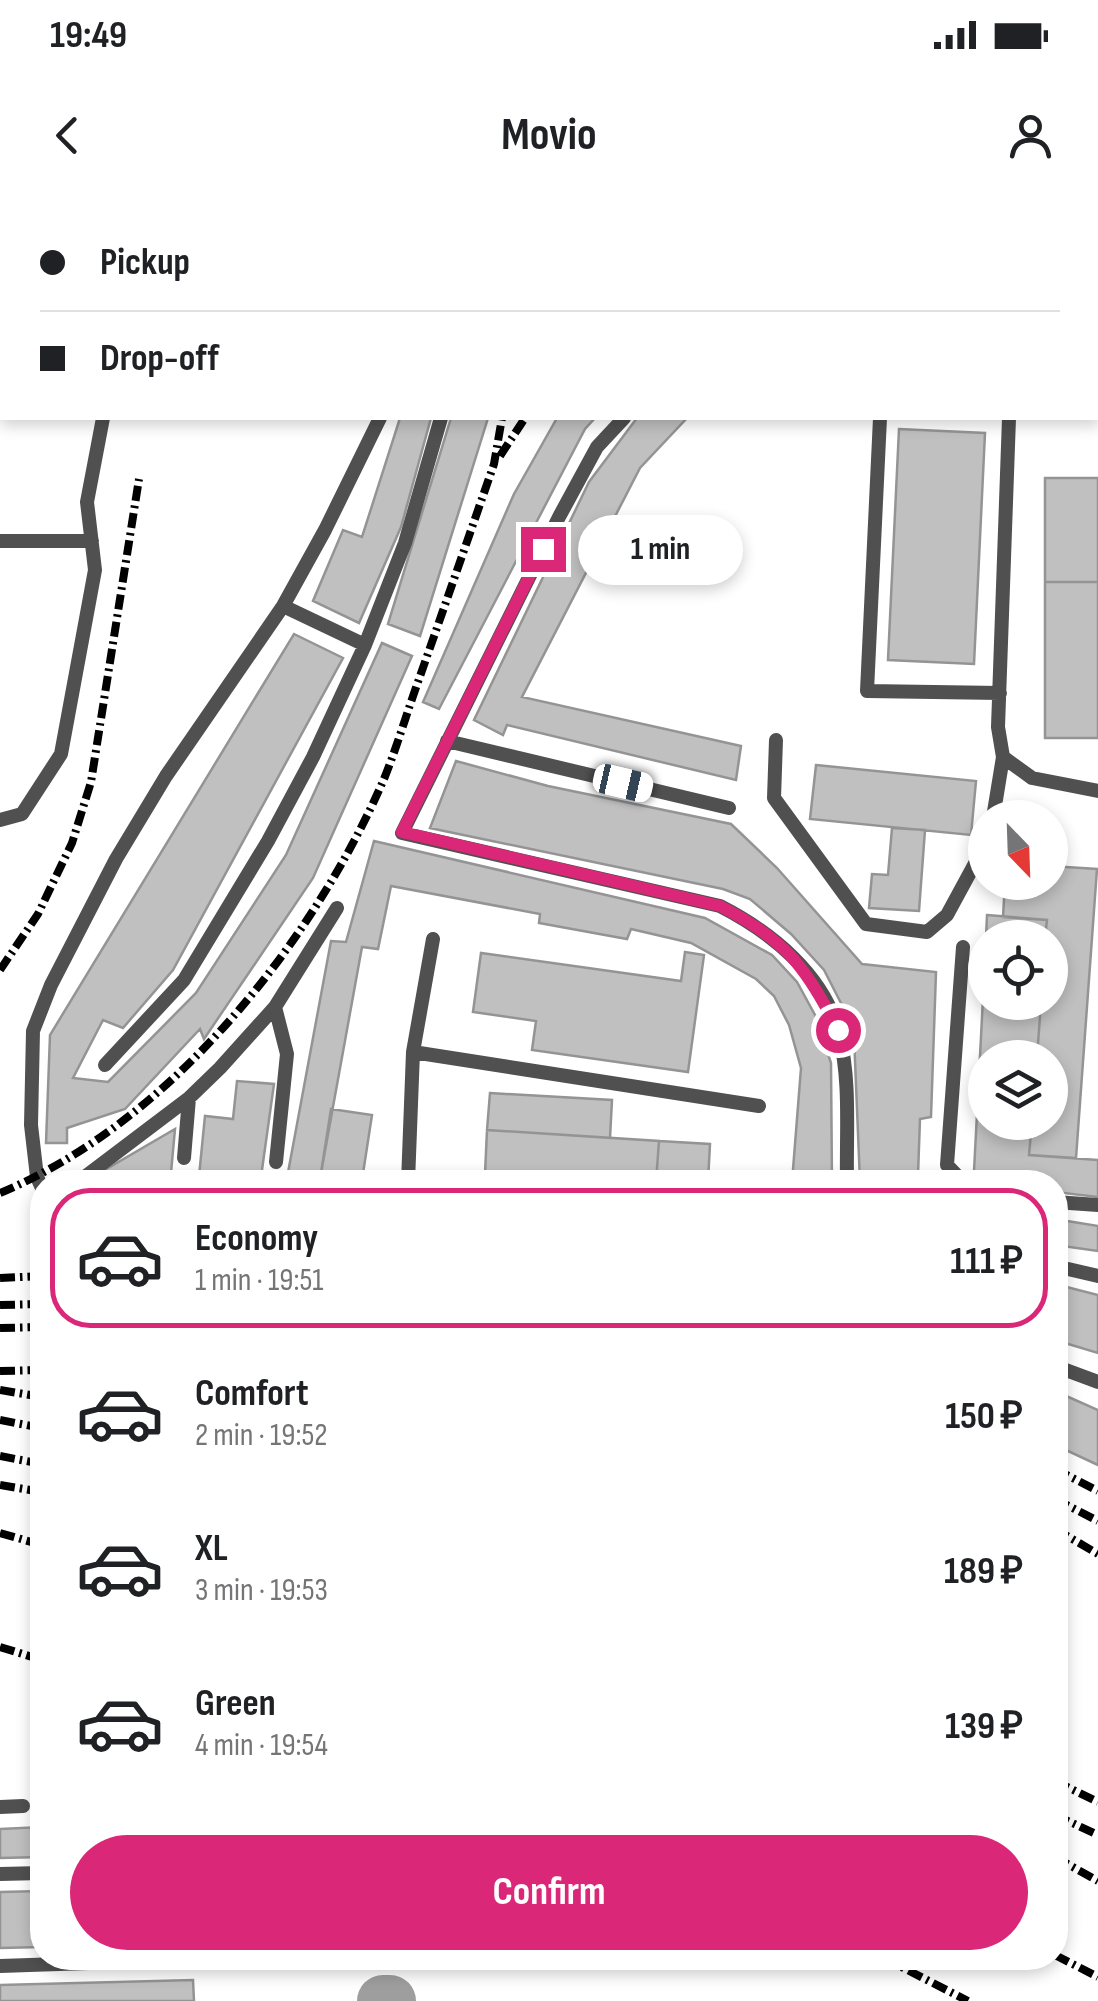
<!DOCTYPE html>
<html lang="en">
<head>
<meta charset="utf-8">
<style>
	:root { --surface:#fff; --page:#f2f2f2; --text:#202124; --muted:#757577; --line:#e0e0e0; --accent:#db2777 }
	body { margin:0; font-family:"Sofia Sans Condensed",sans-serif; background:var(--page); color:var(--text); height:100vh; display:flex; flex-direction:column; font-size:38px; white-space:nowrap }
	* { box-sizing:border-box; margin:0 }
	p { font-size:32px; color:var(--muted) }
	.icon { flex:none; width:55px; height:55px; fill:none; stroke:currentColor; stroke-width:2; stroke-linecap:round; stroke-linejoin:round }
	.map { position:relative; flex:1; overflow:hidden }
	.panel { position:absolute; left:30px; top:970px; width:1038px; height:800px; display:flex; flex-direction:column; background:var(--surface); border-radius:40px; box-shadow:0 5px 15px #0003 }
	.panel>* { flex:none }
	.banner { position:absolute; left:0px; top:0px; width:1100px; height:220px; box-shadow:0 5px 15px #0003; display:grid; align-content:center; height:220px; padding:0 40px; background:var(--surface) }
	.needle { width:65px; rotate:157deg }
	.controls { position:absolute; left:968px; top:600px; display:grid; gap:20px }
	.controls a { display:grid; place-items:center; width:100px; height:100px; border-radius:50%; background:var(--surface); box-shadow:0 5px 15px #0003; font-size:50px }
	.end { position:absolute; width:45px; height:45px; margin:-22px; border:12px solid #db2777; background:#fff; box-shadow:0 0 0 5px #fff }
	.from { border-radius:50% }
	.bubble { position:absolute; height:70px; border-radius:35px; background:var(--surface); box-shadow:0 5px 15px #0003; font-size:32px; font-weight:700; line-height:70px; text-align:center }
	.car { position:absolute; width:30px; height:60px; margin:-30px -15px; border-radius:12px; box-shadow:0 0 8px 2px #0007; background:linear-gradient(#fff 24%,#345 0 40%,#fff 0 76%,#345 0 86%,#fff 0) }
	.banner b { display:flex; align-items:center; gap:35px; height:95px; font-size:38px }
	.banner b+b { border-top:2px solid var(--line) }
	.banner i { width:25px; height:25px; background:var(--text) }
	ul { padding:18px 0 0; list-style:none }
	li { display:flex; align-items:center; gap:30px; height:140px; margin:0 20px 15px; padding:0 20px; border:5px solid transparent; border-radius:40px }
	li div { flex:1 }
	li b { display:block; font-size:38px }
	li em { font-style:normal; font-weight:700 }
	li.current { border-color:var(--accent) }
	li>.icon { width:90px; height:90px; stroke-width:1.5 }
	.button { display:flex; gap:20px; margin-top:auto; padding:20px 40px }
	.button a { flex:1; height:115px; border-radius:60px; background:var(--accent); color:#fff; font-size:40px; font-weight:700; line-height:115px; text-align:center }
	.status { display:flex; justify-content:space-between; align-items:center; height:70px; padding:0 50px; background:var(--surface); direction:ltr }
	.status svg { height:28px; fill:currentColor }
	header { display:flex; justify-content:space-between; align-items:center; height:130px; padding:0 40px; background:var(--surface); font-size:45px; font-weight:700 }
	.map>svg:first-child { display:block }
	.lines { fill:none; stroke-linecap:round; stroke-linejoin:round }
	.river { stroke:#9e9e9e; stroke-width:52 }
	.building { fill:#c0c0c0; stroke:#949494; stroke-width:2.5 }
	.lane { stroke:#505050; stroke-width:14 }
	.rail { stroke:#000; stroke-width:8; stroke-dasharray:15 5 2.5 5; stroke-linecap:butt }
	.route { stroke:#db2777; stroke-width:12 }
</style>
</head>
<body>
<div class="status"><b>19:49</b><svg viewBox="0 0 49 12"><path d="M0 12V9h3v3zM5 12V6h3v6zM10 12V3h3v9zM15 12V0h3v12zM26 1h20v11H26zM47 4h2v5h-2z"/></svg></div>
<header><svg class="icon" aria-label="back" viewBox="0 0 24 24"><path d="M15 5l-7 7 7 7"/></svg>Movio<svg class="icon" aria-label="person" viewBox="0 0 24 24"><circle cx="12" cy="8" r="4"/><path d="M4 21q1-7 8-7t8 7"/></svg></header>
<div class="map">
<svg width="1098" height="1801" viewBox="0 0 1098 1801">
	<rect width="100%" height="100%" fill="#fff"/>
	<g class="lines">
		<!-- river -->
		<path class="river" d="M383,1801H390"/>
	</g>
	<!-- building -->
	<path class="building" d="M0,0H40L2,2V116Z
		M569,0H720L568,2Z
		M400,218H431L401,327L359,423L313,401L343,330L362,337Z
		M451,218H488L420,436L388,424Z
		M557,218H595L585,229L439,509L423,502L514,294Z
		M637,218H687L640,268L522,497L741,546L736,580L507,525L503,535L474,520L589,282Z
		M899,229L985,233L974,464L888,460Z
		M1045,278H1098V382H1045Z
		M1045,382H1098V538H1045Z
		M294,434L343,458L173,770L123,828L103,820L73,878L108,882L196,793L286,655L382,443L412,456L313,678L204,839L200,829L125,909L67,928V943H46L50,835Z
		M456,561L548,586L731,624L777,668L862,764L936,772L931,917L920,919L918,975L948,982H860L854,836L844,809L824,770L791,734L750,699L723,689L430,628Z
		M816,565L976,581L971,635L810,619Z
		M892,628L925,630L919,711L869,708L872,674L888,675Z
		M374,641L705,718L772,755L797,782L815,815L831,863L832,982H792L801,868L789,825L774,796L756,779L691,743L631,729L627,739L539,723L540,714L391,686L378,749L362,747L321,973L383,982H94L98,974L175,929L171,973L199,976L205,916L233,919L237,881L274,884L261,977L287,978L331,741L346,742Z
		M1050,666L1097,669L1076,958L1029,955L1032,922H1050V858H1037L1041,802H1050V738H1045L1047,720L1003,717L1005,682H1050Z
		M987,715L1047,720L1045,738H986Z
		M685,752L704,755L688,872L532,850L536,821L473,812L481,753L681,781Z
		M985,760V802H1041L1037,858H985V922H1032L1029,955L1098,960V997L1055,992V982H999V974L974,971Z
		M490,893L612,900L610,938L487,930Z
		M331,909L372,915L362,980L321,973Z
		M487,930L659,941L656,982L485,974Z
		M659,941L710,944L708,982H656Z
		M485,974L624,982H432V975Z
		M1055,1019L1098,1026V1051L1055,1045Z
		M1055,1084L1098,1095V1153L1055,1140Z
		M1055,1191L1098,1210V1265L1055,1245Z
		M42,1627V1657L0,1658V1629Z
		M42,1691V1747L0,1748V1692Z
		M193,1780L194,1801H0V1785Z"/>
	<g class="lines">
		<!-- lane -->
		<path class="lane" d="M1072,0L1087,2
			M461,2V0
			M558,2V0
			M812,2L815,0
			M624,218L597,247L559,317L402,633L720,706C771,732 825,775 839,834C851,881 846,934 847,982
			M880,218L867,491L1000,493
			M1009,218L998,527L1003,557L1032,578L1098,591
			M0,341H92
			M283,406L365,445
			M776,540L774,598L866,724L927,732L947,715L985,645
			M447,541L729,608
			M993,618L1003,557
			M0,620L22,614L61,554L95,370L87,302L103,218
			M963,747L947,965L963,982
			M275,807L287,854L276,962
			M413,852L433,739
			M105,865L184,780L268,641L313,557L365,445L405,343L441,218
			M184,958L189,898
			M78,982L189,898L220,868L275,807L337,708
			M408,982L413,852L759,906
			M42,988L37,977L31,925L33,831L51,785L116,659L166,576L283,406L325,330L380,218
			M1055,1002L1098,1005
			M1055,1066L1098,1076
			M1055,1166L1098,1182
			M0,1607L23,1606
			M0,1674L42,1673
			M0,1766L177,1760"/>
		<!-- rail -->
		<path class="rail" d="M529,2V0
			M747,2L751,0
			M500,256L525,218
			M0,770L38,714L72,643L91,582L139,279
			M0,993C169,923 312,745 384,579C397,547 407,512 419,479C444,408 469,336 494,264L502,218
			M0,1078L42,1076
			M0,1105L42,1104
			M0,1128L42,1127
			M0,1171L42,1170
			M0,1190L42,1197
			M0,1220L42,1228
			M0,1256L42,1264
			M1055,1269L1098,1291
			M0,1285L42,1292
			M1055,1299L1098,1321
			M1055,1329L1098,1354
			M0,1333L42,1345
			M0,1447L42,1460
			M1055,1581L1098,1602
			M1055,1615L1098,1635
			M1055,1657L1098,1681
			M1055,1755L1098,1777
			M884,1758L968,1801"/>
	</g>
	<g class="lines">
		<!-- route -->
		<path class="route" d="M543,349L402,632L720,706C784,739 806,766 838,830"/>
	</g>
</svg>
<div class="controls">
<a><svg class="needle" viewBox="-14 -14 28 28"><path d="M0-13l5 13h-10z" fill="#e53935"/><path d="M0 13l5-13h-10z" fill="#757577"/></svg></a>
<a><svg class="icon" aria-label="locate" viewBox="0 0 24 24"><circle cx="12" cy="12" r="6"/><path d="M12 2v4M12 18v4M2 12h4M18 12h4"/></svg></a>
<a><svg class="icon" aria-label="layers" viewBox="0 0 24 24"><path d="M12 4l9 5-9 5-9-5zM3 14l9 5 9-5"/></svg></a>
</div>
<i class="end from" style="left:838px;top:830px"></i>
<i class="end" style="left:543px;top:349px"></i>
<div class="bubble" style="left:578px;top:315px;width:165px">1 min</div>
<i class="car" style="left:623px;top:583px;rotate:103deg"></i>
<div class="banner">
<b><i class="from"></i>Pickup</b>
<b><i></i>Drop-off</b>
</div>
<section class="panel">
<ul>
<li class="current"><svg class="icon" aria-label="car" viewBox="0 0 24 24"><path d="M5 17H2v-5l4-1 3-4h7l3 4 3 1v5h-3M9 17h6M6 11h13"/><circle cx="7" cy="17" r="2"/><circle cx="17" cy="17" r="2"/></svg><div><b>Economy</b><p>1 min · 19:51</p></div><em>111 ₽</em></li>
<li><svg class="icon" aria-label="car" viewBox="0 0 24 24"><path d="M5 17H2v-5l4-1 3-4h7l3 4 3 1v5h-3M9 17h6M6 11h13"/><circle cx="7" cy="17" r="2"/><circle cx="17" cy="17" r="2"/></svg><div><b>Comfort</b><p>2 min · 19:52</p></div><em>150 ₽</em></li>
<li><svg class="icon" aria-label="car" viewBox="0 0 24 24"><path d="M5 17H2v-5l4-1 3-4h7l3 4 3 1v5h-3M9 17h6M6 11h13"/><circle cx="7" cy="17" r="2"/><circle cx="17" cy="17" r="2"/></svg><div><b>XL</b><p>3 min · 19:53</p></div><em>189 ₽</em></li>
<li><svg class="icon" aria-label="car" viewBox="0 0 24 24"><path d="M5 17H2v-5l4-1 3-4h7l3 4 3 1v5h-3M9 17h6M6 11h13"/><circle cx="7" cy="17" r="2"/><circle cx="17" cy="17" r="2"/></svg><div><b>Green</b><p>4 min · 19:54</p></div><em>139 ₽</em></li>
</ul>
<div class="button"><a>Confirm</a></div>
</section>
</div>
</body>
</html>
